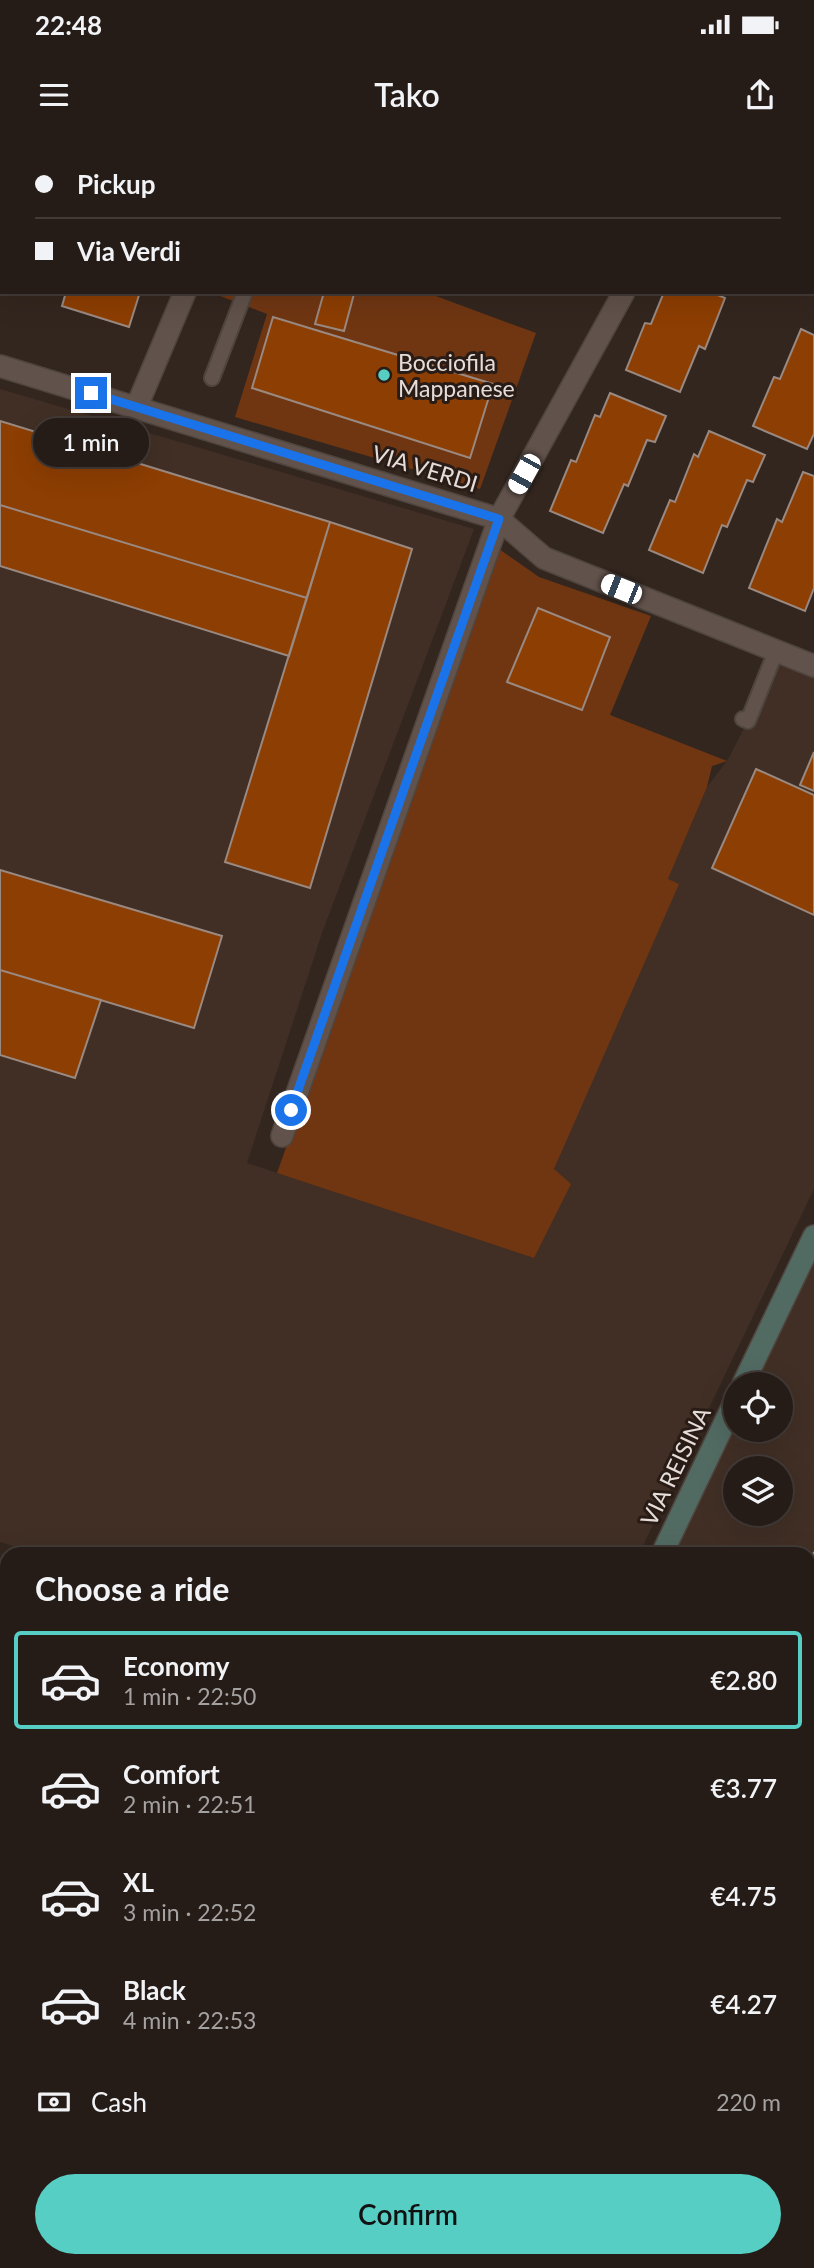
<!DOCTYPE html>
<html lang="en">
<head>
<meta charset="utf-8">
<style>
	:root { --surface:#261c17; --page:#322924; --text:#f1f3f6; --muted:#a4a1a1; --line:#423a36; --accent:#56cec4 }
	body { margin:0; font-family:Lato,sans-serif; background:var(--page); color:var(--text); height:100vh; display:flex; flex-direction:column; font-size:26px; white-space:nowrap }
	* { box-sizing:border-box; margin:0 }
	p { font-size:23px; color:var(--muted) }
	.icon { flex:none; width:38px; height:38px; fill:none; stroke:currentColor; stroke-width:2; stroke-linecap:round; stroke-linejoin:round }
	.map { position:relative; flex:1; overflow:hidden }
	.details { position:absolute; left:0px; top:1407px; width:816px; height:721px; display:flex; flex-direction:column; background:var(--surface); border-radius:21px 21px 0 0; box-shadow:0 7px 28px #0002,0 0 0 2px var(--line) }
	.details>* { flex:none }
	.banner { position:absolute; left:0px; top:0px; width:816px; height:154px; box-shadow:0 7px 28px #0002,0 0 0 2px var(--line); display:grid; align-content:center; height:154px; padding:0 35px; background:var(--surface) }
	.buttons { position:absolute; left:723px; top:1232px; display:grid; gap:14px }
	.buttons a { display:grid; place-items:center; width:70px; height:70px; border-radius:50%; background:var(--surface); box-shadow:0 7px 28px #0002,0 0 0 2px var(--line); font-size:35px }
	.end { position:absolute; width:32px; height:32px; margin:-16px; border:9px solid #1a73e8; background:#fff; box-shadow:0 0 0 4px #fff }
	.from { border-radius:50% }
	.bubble { position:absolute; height:49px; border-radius:24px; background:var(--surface); box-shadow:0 7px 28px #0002,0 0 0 2px var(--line); font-size:23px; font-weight:600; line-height:49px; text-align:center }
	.car { position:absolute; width:21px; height:42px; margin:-21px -10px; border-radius:9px; box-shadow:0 0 5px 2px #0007; background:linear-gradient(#fff 24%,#345 0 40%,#fff 0 76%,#345 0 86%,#fff 0) }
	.banner b { display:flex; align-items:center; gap:24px; height:66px; font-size:26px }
	.banner b+b { border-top:2px solid var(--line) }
	.banner i { width:18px; height:18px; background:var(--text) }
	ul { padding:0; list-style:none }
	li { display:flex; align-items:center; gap:21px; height:98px; margin:0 14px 10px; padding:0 21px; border:4px solid transparent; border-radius:7px }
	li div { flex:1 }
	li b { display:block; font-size:26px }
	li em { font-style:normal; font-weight:600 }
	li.active { border-color:var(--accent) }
	li>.icon { width:63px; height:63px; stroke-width:1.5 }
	h2 { padding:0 35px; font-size:32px; line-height:84px }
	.pay { display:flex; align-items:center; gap:18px; height:77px; padding:0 35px; font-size:26px }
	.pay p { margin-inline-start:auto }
	.primary-button { display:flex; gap:14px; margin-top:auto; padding:14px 35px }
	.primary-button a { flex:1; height:80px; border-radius:42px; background:var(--accent); color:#111; font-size:28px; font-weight:600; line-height:80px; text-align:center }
	.status { display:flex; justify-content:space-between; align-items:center; height:49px; padding:0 35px; background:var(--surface); direction:ltr }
	.status svg { height:19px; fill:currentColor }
	header { display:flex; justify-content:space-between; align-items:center; height:91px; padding:0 35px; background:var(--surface); font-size:32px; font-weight:600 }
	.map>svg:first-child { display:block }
	.built { fill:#412f25; fill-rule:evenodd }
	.green { fill:#703612 }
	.building { fill:#8d3e02; stroke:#998981; stroke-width:2 }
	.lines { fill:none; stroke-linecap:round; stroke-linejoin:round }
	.lane-casing { stroke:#4f453f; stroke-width:18 }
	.street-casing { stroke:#4f453f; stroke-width:24 }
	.secondary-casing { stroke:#4f453f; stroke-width:24 }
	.lane { stroke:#61524b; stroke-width:14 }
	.street { stroke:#61524b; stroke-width:21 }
	.secondary { stroke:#516a62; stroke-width:21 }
	.route { stroke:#1a73e8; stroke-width:9 }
	.poi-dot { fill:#56cec4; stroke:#291c16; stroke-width:2.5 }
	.labels { text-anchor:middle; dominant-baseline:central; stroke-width:6; stroke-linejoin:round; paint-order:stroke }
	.poi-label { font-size:23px; fill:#e6ddd9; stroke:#291c16; text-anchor:start }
	.street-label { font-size:23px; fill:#e6ddd9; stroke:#291c16 }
</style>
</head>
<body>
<div class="status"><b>22:48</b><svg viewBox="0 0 49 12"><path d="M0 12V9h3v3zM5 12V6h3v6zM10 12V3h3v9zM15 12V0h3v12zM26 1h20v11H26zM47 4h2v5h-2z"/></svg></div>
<header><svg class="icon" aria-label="menu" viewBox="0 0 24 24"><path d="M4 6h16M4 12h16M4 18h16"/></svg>Tako<svg class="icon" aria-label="share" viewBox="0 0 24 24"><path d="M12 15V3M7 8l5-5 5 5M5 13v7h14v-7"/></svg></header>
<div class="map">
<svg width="814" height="2128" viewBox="0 0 814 2128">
	<rect width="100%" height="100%" fill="#33261f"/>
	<!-- built -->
	<path class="built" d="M0,249L474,389L322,793L247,1023L534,1118L554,1030L668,739L707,647L727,621L748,581L776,511L814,527V1049L639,1414H41L0,1402Z
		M814,1096V2024L808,2022V1414H662L735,1261V1290H780V1244H743ZM735,1328H780V1374H735Z"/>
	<!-- green -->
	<path class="green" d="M210,152H425L536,193L480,349L235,277L267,174Z
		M499,409L539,437L651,476L610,575L727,621L712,626L707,647L668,739L679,744L554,1029L571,1044L534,1118L277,1033Z
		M809,2025L814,2027V2128H422L425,2121H808Z"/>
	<!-- building -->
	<path class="building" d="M35,0H206V2Z
		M544,0H621L543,2Z
		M0,41H2V145H0Z
		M66,152H140L129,187L62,166Z
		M324,152L354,154L344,191L315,184Z
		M664,152H711L725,158L705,209L699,206L680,252L626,230L645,183L651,184Z
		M273,177L493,244L470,318L252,248Z
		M801,189L814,195V294L807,309L753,286L774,237L780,239Z
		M610,253L666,276L655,302L647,300L628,346L624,344L603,393L550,371L571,320L576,322L595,275L600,277Z
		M0,281L330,382L307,458L0,365Z
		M709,291L765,315L753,342L747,340L727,387L722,385L703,433L649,410L670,360L675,362L694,314L698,317Z
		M803,332L814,336V448L805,471L749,448L777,379L782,382Z
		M0,365L307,458L289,516L0,426Z
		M330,382L412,409L310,748L225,722Z
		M538,468L610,497L582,570L507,542Z
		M814,612V651L800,645Z
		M756,629L814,655V775L712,728Z
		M0,730L222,796L194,888L0,830Z
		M0,830L101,860L75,938L0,915Z
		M814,1412V1452L808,1450V1424Z
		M814,1663V1945L808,1943V1675Z"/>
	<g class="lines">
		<defs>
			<path id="lane" d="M212,238L245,152
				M743,579L748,581L776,511"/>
			<path id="street" d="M249,2L250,0
				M0,226L499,379L544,418L814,526
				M137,266L185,152
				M282,996L499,379L624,152
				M808,1601L814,1603
				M808,2000L814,2003"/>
			<path id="secondary" d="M743,1244L814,1096
				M662,1414L735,1261
				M407,2128L410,2121"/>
		</defs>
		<!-- lane casing -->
		<use href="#lane" class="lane-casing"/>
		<!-- street casing -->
		<use href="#street" class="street-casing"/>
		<!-- secondary casing -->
		<use href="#secondary" class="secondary-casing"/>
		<!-- lane -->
		<use href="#lane" class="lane"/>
		<!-- street -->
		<use href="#street" class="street"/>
		<!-- secondary -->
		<use href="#secondary" class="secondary"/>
	</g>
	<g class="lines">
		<!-- route -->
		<path class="route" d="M91,253L499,379L291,970"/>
	</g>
	<!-- markers -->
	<circle class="poi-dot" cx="384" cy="235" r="7"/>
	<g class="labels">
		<!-- poi labels -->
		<g class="poi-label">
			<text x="398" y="222">Bocciofila<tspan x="398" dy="26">Mappanese</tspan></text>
		</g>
		<!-- street labels -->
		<g class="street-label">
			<text transform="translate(425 328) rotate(17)">VIA VERDI</text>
			<text transform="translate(675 1326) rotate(-64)">VIA REISINA</text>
		</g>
	</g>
</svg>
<div class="buttons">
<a><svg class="icon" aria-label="locate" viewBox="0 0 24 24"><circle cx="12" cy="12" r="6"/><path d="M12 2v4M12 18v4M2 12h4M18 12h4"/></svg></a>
<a><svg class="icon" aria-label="layers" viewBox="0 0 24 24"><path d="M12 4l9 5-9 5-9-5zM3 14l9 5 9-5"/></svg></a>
</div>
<i class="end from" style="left:291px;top:970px"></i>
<i class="end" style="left:91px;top:253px"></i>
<div class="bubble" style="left:33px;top:278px;width:116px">1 min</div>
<i class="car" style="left:524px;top:334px;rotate:209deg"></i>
<i class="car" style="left:621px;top:449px;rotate:292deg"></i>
<div class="banner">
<b><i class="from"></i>Pickup</b>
<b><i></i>Via Verdi</b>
</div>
<section class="details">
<h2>Choose a ride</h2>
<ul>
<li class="active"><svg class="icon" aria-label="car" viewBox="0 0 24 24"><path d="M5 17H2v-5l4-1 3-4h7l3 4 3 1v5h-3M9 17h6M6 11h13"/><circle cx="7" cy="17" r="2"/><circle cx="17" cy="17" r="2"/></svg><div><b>Economy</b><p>1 min · 22:50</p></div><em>€2.80</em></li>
<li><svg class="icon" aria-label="car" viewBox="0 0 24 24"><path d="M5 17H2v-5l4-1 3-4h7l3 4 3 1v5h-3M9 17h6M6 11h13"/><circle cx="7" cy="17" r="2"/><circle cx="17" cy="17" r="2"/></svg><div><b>Comfort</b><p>2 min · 22:51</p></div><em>€3.77</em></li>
<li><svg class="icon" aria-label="car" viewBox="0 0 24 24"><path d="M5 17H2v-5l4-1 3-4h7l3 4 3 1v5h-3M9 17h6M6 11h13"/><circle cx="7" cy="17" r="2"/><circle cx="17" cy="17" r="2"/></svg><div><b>XL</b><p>3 min · 22:52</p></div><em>€4.75</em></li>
<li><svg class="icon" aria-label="car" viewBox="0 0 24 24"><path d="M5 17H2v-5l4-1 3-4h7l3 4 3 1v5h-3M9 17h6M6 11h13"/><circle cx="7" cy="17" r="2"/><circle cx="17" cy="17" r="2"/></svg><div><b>Black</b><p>4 min · 22:53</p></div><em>€4.27</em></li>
</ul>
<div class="pay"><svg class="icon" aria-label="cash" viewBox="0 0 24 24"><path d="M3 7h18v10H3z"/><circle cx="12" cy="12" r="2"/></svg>Cash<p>220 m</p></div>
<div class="primary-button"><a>Confirm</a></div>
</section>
</div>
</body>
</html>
